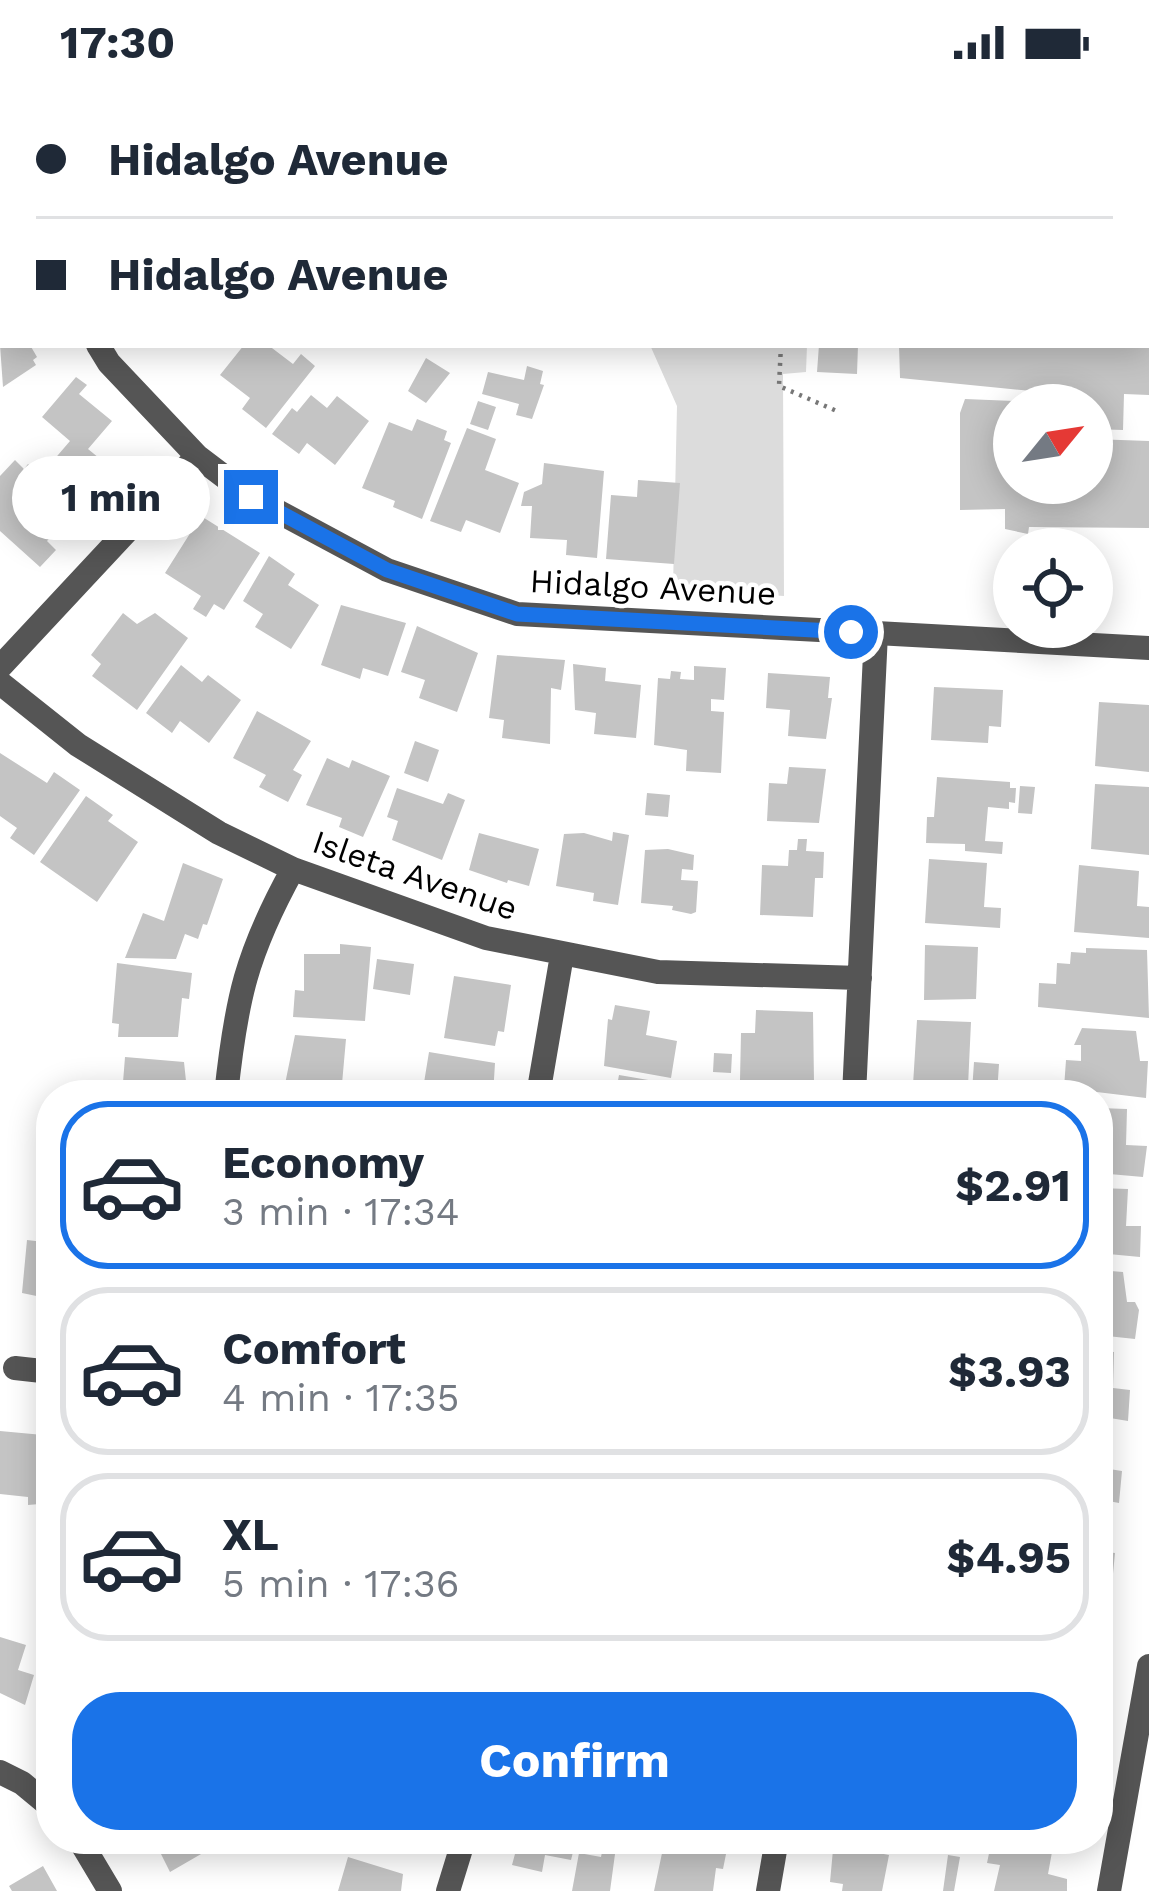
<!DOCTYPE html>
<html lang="en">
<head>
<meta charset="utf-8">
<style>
	:root { --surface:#fff; --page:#f2f2f3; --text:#1f2937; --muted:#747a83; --line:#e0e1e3; --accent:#1a73e8 }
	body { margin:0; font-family:"Work Sans",sans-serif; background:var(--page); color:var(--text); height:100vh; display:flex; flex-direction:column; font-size:45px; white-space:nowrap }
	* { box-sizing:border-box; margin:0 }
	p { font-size:39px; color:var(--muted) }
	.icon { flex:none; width:66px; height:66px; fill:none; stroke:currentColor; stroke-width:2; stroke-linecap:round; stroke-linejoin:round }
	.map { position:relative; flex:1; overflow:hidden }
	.sheet { position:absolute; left:36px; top:996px; width:1077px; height:774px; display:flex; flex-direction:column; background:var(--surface); border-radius:48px; box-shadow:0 6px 30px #0003 }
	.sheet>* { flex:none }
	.banner { position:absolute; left:0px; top:0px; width:1149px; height:264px; box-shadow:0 6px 30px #0003; display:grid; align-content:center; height:264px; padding:0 36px; background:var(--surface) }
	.needle { width:78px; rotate:60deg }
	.controls { position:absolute; left:993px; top:300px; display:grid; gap:24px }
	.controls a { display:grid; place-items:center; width:120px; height:120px; border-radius:50%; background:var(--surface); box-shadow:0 6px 30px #0003; font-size:60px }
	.end { position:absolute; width:54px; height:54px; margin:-27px; border:15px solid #1a73e8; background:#fff; box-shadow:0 0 0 6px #fff }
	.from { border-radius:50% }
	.bubble { position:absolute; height:84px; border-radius:42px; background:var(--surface); box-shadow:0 6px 30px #0003; font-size:39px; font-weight:700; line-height:84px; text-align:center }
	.banner b { display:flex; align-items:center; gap:42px; height:114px; font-size:45px }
	.banner b+b { border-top:3px solid var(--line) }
	.banner i { width:30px; height:30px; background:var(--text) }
	ul { padding:21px 0 0; list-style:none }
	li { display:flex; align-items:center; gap:36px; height:168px; margin:0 24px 18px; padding:0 12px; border:6px solid var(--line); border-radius:48px }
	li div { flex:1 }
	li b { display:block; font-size:45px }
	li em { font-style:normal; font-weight:700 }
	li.active { border-color:var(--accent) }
	li>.icon { width:108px; height:108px; stroke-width:1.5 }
	.action { display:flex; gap:24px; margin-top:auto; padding:24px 36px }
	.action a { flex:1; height:138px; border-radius:48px; background:var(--accent); color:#fff; font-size:48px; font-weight:700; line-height:138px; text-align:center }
	.status { display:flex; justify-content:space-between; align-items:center; height:84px; padding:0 60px; background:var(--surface); direction:ltr }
	.status svg { height:33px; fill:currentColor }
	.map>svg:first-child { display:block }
	.green { fill:#dcdcdc }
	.building { fill:#c4c4c4 }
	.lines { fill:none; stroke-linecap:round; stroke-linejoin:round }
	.path { stroke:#777; stroke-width:4.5; stroke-dasharray:3 6; stroke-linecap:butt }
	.minor { stroke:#555; stroke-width:24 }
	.tertiary { stroke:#555; stroke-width:24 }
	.route { stroke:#1a73e8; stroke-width:15 }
	.labels { text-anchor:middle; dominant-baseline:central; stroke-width:9; stroke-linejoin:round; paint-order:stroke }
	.street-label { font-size:33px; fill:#000; stroke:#fff }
</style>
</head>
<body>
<div class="status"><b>17:30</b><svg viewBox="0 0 49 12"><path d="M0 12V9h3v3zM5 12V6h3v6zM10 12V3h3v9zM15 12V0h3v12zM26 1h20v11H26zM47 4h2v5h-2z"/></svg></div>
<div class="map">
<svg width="1149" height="1807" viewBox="0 0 1149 1807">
	<rect width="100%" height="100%" fill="#fff"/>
	<!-- green -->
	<path class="green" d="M564,0H1149V50L1146,3Z
		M650,261H807L806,288L783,290L784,512L673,504L677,322Z"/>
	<!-- building -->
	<path class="building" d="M0,261H30L37,273L33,276L36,281L3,303Z
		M244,261H268L293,280L301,270L315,282L266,344L242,325L250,314L220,291Z
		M819,261H858L857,290L817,288Z
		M899,261H1149V311L1124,310L1123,346L1092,345V321H1042V308L900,294Z
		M426,274L450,289L426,319L408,307Z
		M527,282L543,287L540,300L544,301L532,335L516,331L519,320L482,310L488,288L524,296Z
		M76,293L87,301L79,310L112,337L88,365L99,374L77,399L52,378L70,357L42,333Z
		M311,311L327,324L337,312L369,337L335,381L307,359L299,370L272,350L292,324L297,328Z
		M965,315L1014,317V399H1092V355L1149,357V444L1029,443L1028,450L1005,445V425L960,426V329Z
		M478,317L496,323L488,346L470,340Z
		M417,335L447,347L444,356L451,359L422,435L393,423L395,417L362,404L389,338L412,347Z
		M467,344L496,355L485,386L519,399L500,449L466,436L461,448L430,437Z
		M15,376L24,385L28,380L77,423L47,457L56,466L40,483L0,447V392Z
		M544,379L604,387L597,474L566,471L567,456L530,454L532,422H521L524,408L542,400Z
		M638,396L680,399L674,480L606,475L611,411L637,413Z
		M201,432L260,469L224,526L214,520L206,533L193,525L201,512L165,489Z
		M269,472L295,490L288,501L319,521L291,565L255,543L263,530L243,517Z
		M341,521L406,539L388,592L363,584L360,595L321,581Z
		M123,529L137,540L155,529L188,554L137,626L92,592L101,580L91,571Z
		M417,542L478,569L457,628L419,614L425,596L401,588Z
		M497,571L565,576L561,606L551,604L550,660L502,654L504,636L489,634Z
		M573,580L606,584L605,597L641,601L636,654L594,650L596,629L575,626Z
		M181,581L202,598L208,591L241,616L209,659L180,637L172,649L146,629Z
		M694,582L726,584L724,616L711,615V627L724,628L721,689L686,687L687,666L654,661L658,594L670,595L671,587L681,588L680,595L694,596Z
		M768,589L830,593L828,614H832L826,655L788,652L790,626L766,624Z
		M934,603L1003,606L1001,643L989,642L988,659L931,656Z
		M1099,618L1149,621V688L1095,682Z
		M257,627L311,657L293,686L302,691L288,718L259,703L266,691L233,674Z
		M415,657L439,666L428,698L404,689Z
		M0,669L47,699L54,688L80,706L34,771L10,754L17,744L0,732Z
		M327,674L349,684L352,676L390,692L363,753L339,743L342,734L306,721Z
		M789,683L826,685L819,739L767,737L769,699L787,700Z
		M937,693L1010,698V704H1016L1015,719L1009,718V725L988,723L985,757L1003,758L1002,770L965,767V760L926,759L927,733H934Z
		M1095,700L1149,703V771L1091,765Z
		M1020,702L1035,703L1032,730L1018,729Z
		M397,704L443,720L448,709L465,716L442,776L392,756L398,737L387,733Z
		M647,709L670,711L668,733L645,731Z
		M86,712L113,731L108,737L138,758L97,818L40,778Z
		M613,748L629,751L618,821L593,817L594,809L556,802L564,750L584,749L612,757Z
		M479,749L539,765L529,802L508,796L507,799L469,786Z
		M798,755H807L806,767L824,768L823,794H815L813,833L760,831L762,781L788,782L789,766H797Z
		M668,765L694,771L693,786L682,785L681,796L698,797L696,828L691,830L672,826L673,822L641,819L645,766Z
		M929,775L987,779L984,823L1001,824L1000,844L925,839Z
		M183,779L223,795L207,841L203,840L198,855L185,850L176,875L125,874L143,829L164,837Z
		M1079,781L1139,787L1137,822L1149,823V854L1074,848Z
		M340,860L371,863L365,937L293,933L295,906L304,907V870H340Z
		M925,861L978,863L976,915L924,916Z
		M1086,864L1147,866L1149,934L1038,923L1039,899L1056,900L1057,879L1070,880L1071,868L1086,869Z
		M377,875L414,880L410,911L373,905Z
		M117,879L192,889L189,915L182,914L178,953H118L119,940L112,939Z
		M454,892L511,901L504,948L498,947L495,962L444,954Z
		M615,921L650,927L646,951L677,957L671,994L604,982L608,935L612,936Z
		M756,926L813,928L814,998L740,996L741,949H755Z
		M917,936L971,938L968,1002L913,1001Z
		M1082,944L1136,947L1140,977H1148L1146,1014L1064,1004L1066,976L1081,977V961H1074Z
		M295,951L346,955L341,1011L284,1005Z
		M429,968L495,979L493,1011H422Z
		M714,969L732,970L731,989L713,988Z
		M125,973L184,978L186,997L176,1000L177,1011H122Z
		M974,978L999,980L997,1010L972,1008Z
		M619,991L660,998L658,1011H602L603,1005L616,1007Z
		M1098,1024L1127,1025L1126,1061L1147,1062L1143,1093L1098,1089Z
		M1098,1104L1128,1105L1126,1142H1141L1140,1173L1098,1169Z
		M45,1145H51V1215L22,1209L27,1156L44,1158Z
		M1098,1186L1123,1188L1127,1218H1135L1139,1226L1135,1255L1098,1251Z
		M1098,1267L1114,1268L1113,1304L1130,1306L1128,1337L1098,1332Z
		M0,1347L43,1351L42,1359L51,1360V1419L28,1421V1413L0,1410Z
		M1098,1350L1113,1352L1109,1385L1122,1387L1119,1419L1098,1415Z
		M1098,1431L1104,1432L1102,1448L1108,1449L1106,1468L1115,1469L1112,1500L1098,1499Z
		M0,1553L26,1561L18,1586L34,1591L25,1621L0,1609Z
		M163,1755H227L170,1788L158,1764L165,1760Z
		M519,1755H587L584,1767L574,1764L571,1776L545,1771L542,1788L512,1781Z
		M665,1755L728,1760L723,1785L716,1784L713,1807H654Z
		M834,1755H875L873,1768L889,1771L882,1807H842L843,1800L830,1798Z
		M992,1755L1054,1757L1048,1790L1067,1795V1807H994L1000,1781L987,1779Z
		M602,1768L615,1770L610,1807H572L579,1769L601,1773Z
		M948,1771L960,1773L954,1807H943Z
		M348,1773L403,1790L401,1807H338Z
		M43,1782L57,1807H12L9,1802Z"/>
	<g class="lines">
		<!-- path -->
		<path class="path" d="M586,0L587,3
			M430,3L440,0
			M781,261L779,302L839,328"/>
		<!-- minor -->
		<path class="minor" d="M353,0L355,3
			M0,115L3,119
			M98,261L109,279L197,372L251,413L387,486L517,530L876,549L854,1011
			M0,583L197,372
			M0,599L78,661L219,749L293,785L486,854L658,888L860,894
			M226,1011C236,916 246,870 293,785
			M538,1011L562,871
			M15,1284L51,1288
			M448,1807L464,1755
			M768,1807L777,1755
			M1109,1807L1149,1582"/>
		<!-- tertiary -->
		<path class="tertiary" d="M876,549L1149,564
			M0,1688L22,1699L51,1723
			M79,1755L110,1807"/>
	</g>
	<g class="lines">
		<!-- route -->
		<path class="route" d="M251,413L387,486L517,530L851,548"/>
	</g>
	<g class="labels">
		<!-- street labels -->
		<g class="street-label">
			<text transform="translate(653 503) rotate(3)">Hidalgo Avenue</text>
			<text transform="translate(415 791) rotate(19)">Isleta Avenue</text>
		</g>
	</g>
</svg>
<div class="controls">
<a><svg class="needle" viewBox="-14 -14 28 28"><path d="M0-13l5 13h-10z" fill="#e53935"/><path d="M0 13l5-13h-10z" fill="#747a83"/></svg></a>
<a><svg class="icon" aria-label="locate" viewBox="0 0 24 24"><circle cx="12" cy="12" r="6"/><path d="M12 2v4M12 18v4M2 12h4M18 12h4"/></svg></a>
</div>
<i class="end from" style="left:851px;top:548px"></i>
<i class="end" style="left:251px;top:413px"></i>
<div class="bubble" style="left:12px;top:372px;width:198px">1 min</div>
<div class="banner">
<b><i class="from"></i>Hidalgo Avenue</b>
<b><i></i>Hidalgo Avenue</b>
</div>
<section class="sheet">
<ul>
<li class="active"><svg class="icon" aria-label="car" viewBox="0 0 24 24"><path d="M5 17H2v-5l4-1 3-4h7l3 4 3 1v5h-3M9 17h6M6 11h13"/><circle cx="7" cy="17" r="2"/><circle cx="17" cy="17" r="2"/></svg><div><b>Economy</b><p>3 min · 17:34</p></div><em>$2.91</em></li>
<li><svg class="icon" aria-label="car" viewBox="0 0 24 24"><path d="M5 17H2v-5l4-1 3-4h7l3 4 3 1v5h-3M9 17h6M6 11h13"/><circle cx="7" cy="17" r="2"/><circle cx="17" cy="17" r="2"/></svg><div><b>Comfort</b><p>4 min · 17:35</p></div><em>$3.93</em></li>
<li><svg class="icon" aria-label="car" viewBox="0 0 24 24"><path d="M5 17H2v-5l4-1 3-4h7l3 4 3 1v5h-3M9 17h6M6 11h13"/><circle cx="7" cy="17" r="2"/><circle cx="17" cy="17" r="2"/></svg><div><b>XL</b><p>5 min · 17:36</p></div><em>$4.95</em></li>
</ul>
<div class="action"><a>Confirm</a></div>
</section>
</div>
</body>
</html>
